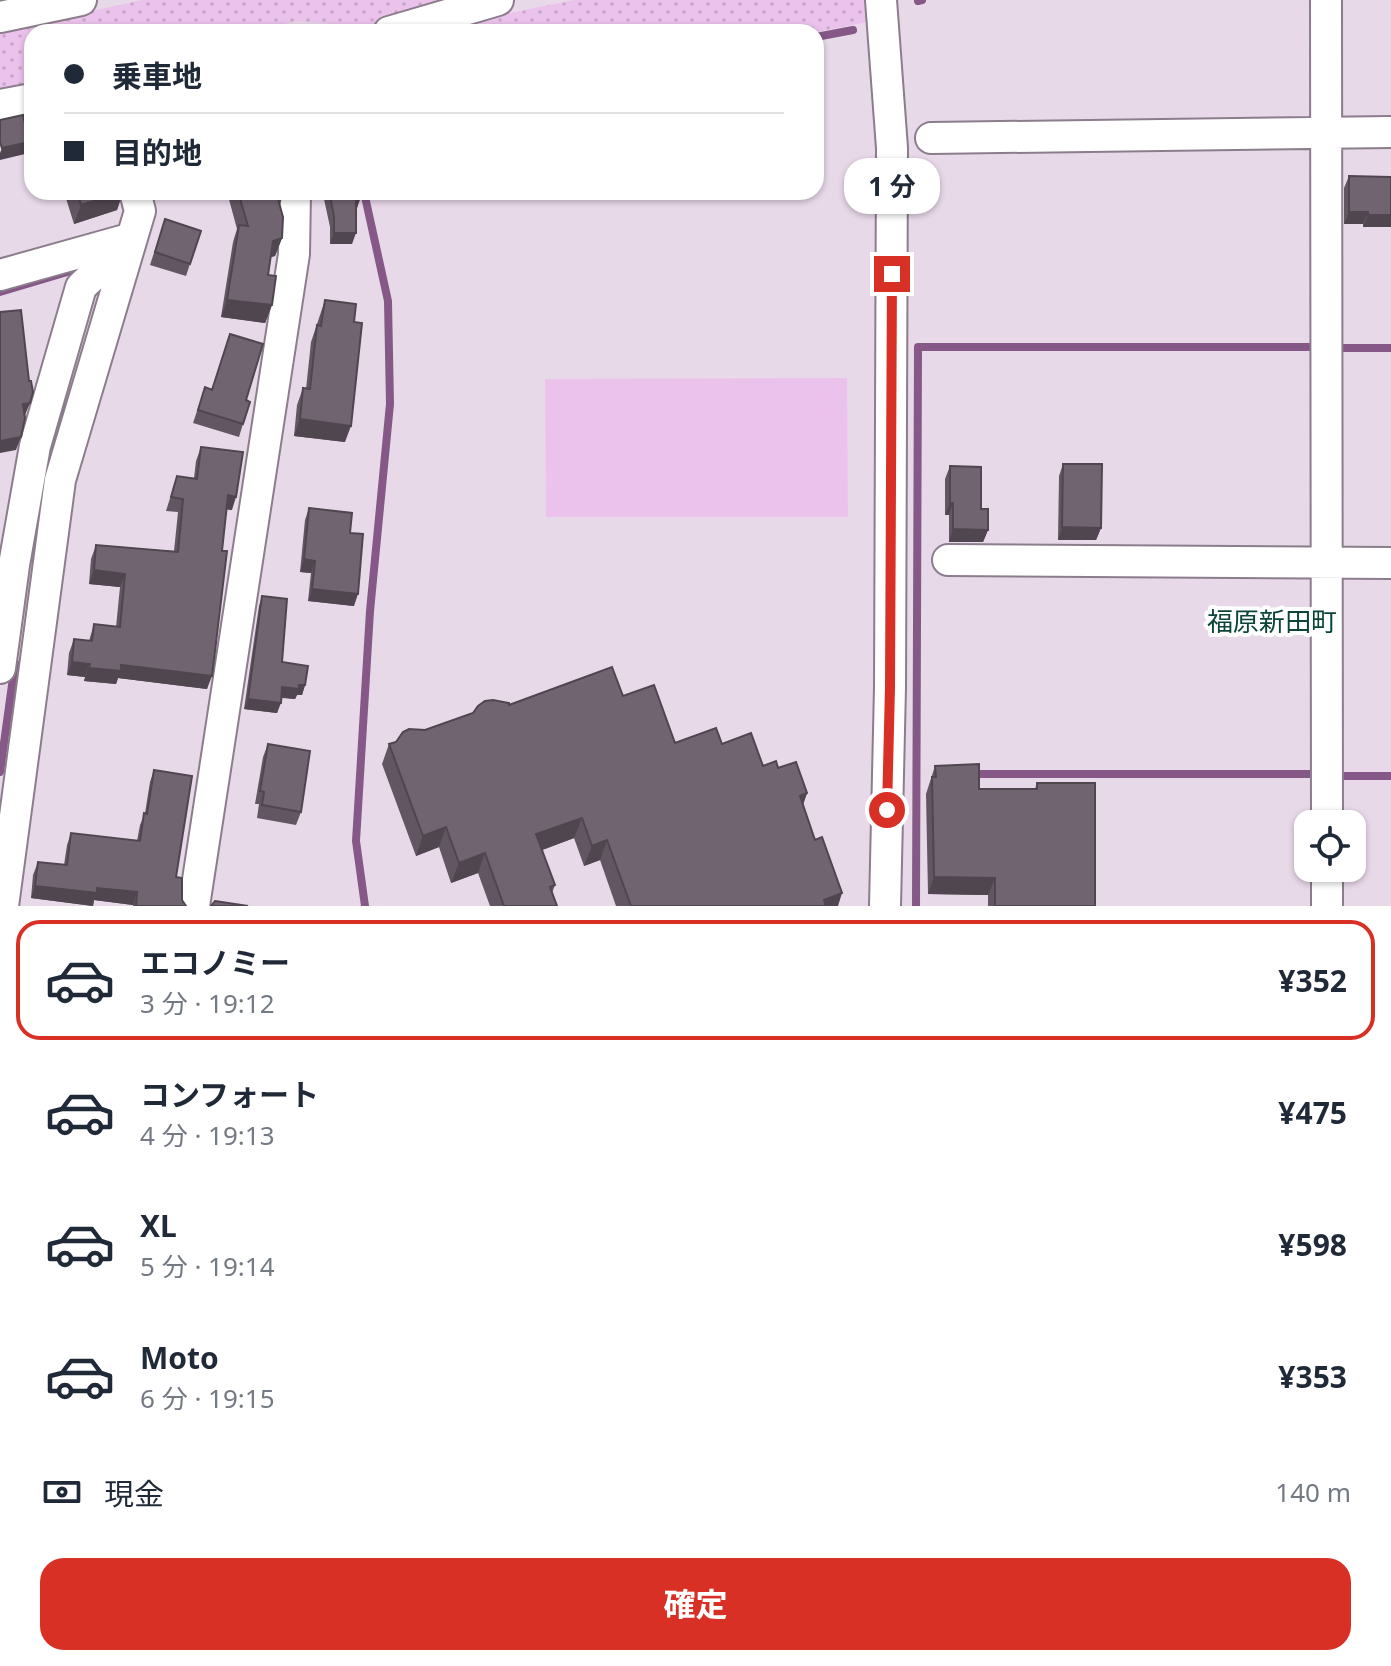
<!DOCTYPE html>
<html lang="ja">
<head>
<meta charset="utf-8">
<style>
	:root { --surface:#fff; --page:#f2f2f3; --text:#1f2937; --muted:#747a83; --line:#e0e1e3; --accent:#d93025 }
	body { margin:0; font-family:"Noto Sans","Noto Sans JP",sans-serif; background:var(--page); color:var(--text); height:100vh; display:flex; flex-direction:column; font-size:30px; white-space:nowrap }
	* { box-sizing:border-box; margin:0 }
	p { font-size:26px; color:var(--muted) }
	.icon { flex:none; width:44px; height:44px; fill:none; stroke:currentColor; stroke-width:2; stroke-linecap:round; stroke-linejoin:round }
	.map { position:relative; height:906px; overflow:hidden }
	.side { display:flex; flex-direction:column; background:var(--surface); flex:1 }
	.side>* { flex:none }
	.guide { position:absolute; left:24px; top:24px; width:800px; height:176px; border-radius:24px; box-shadow:0 2px 6px #0004; display:grid; align-content:center; height:176px; padding:0 40px; background:var(--surface) }
	.buttons { position:absolute; left:1294px; top:810px; display:grid; gap:16px }
	.buttons a { display:grid; place-items:center; width:72px; height:72px; border-radius:16px; background:var(--surface); box-shadow:0 2px 6px #0004; font-size:40px }
	.end { position:absolute; width:36px; height:36px; margin:-18px; border:10px solid #d93025; background:#fff; box-shadow:0 0 0 4px #fff }
	.from { border-radius:50% }
	.bubble { position:absolute; height:56px; border-radius:24px; background:var(--surface); box-shadow:0 2px 6px #0004; font-size:26px; font-weight:700; line-height:56px; text-align:center }
	.guide b { display:flex; align-items:center; gap:28px; height:76px; font-size:30px }
	.guide b+b { border-top:2px solid var(--line) }
	.guide i { width:20px; height:20px; background:var(--text) }
	ul { padding:14px 0 0; list-style:none }
	li { display:flex; align-items:center; gap:24px; height:120px; margin:0 16px 12px; padding:0 24px; border:4px solid transparent; border-radius:24px }
	li div { flex:1 }
	li b { display:block; font-size:30px }
	li em { font-style:normal; font-weight:700 }
	li.active { border-color:var(--accent) }
	li>.icon { width:72px; height:72px; stroke-width:1.5 }
	.pay { display:flex; align-items:center; gap:20px; height:88px; padding:0 40px; font-size:30px }
	.pay p { margin-inline-start:auto }
	.action { display:flex; gap:16px; margin-top:auto; padding:16px 40px }
	.action a { flex:1; height:92px; border-radius:24px; background:var(--accent); color:#fff; font-size:32px; font-weight:700; line-height:92px; text-align:center }
	.map>svg:first-child { display:block }
	.grass { fill:url(#grass-dots) }
	.pitch { fill:#ebc2ec }
	.lines { fill:none; stroke-linecap:round; stroke-linejoin:round }
	.stream { stroke:#855888; stroke-width:8 }
	.minor-casing { stroke:#8b7d8b; stroke-width:34 }
	.minor { stroke:#fff; stroke-width:30 }
	.wall { fill:#615661 }
	.shaded-wall { fill:#4f464f }
	.building { fill:#716471; stroke:#4f464f; stroke-width:2 }
	.route { stroke:#d93025; stroke-width:10 }
	.labels { text-anchor:middle; dominant-baseline:central; stroke-width:8; stroke-linejoin:round; paint-order:stroke }
	.quarter-label { font-size:26px; fill:#0b4438; stroke:#fff }
</style>
</head>
<body>
<div class="map">
<svg width="1391" height="906" viewBox="0 0 1391 906">
	<defs>
		<pattern id="grass-dots" width="8" height="8" patternUnits="userSpaceOnUse" patternTransform="scale(2)"><rect width="8" height="8" fill="#ebc2ec"/><path d="M2 2h.1M6 6h.1" fill="none" stroke="#caa7cb" stroke-width="1.8" stroke-linecap="round"/></pattern>
	</defs>
	<rect width="100%" height="100%" fill="#e8d9e9"/>
	<!-- grass -->
	<path class="grass" d="M142,0H472L377,28L297,21L252,32H32V89L0,96V31Z
		M574,0H867L873,21L816,32H439L476,20Z"/>
	<!-- pitch -->
	<path class="pitch" d="M847,378L848,517H546L545,379Z"/>
	<g class="lines">
		<!-- stream -->
		<path class="stream" d="M918,1L922,0
			M816,37L853,30
			M364,192L388,301L390,404L370,611L356,841L365,906
			M0,292L74,270
			M1338,348H1391
			M0,772L15,663
			M971,774H1310
			M1342,776H1391
			M916,906L918,347H1311"/>
		<defs>
			<path id="minor" d="M881,0L892,148L890,687L885,906
				M1326,0L1327,824
				M0,17L81,0
				M389,32L498,0
				M0,105L32,99
				M931,138L1391,132
				M0,275L125,240
				M948,560L1391,563
				M0,668L14,565L35,446L81,287L130,240
				M1327,868V906
				M3,906L60,480L140,211L135,192
				M194,906L294,254L295,192"/>
		</defs>
		<!-- minor casing -->
		<use href="#minor" class="minor-casing"/>
		<!-- minor -->
		<use href="#minor" class="minor"/>
	</g>
	<!-- wall -->
	<path class="wall" d="M1349,176L1391,177V227H1363V224H1344V188Z
		M64,192H123L117,210L74,224Z
		M227,192H283L280,206L282,238L275,256L271,257L268,275L272,305L265,323L221,317L233,242L237,229Z
		M326,192H360L357,208H356L352,244H330V227L324,199Z
		M165,219L201,231L186,276L150,265Z
		M325,300L345,442L294,436L297,405L303,388L306,389L311,342Z
		M230,334L246,400L243,424L239,437L193,423L205,387L212,389Z
		M201,447L232,510L226,509L207,689L118,678L116,684L84,681L85,677L67,675L69,653L74,639L89,641L94,624L116,627L120,587L89,584L91,559L96,545L174,551L178,512L166,511L177,476L194,478L196,461Z
		M1063,464L1101,528L1096,540H1058L1059,476Z
		M950,466L981,509L988,530L983,542H949V515H945V479Z
		M309,508L350,533L354,606L308,601L311,573L300,572L305,520Z
		M262,596L282,662L305,685L302,695H297L295,699L281,698L277,713L244,709L259,606Z
		M623,696L675,743L722,744L763,766L778,768L807,793L803,805L838,906H616L600,860L584,866L574,838L542,850L555,885L552,893L557,906H490L478,873L451,883L439,847L416,856L382,764L389,744L425,730L509,705Z
		M268,744L301,812L296,825L257,818L259,804H255L263,757Z
		M935,766L979,789H1035L1037,783L1095,906H988V895L928,894L926,794Z
		M154,770L182,900L186,906H133V905L94,900L93,906L31,898L33,875L38,862L64,865L67,845L71,833L137,841L140,825L145,813L150,782Z"/>
	<!-- shaded-wall -->
	<path class="shaded-wall" d="M29,142L25,154L0,160V153L2,148Z
		M123,192L117,210L74,224L81,205Z
		M361,197L357,208L352,209L356,198Z
		M1349,212H1368L1363,224H1344Z
		M1368,215H1391V227H1363Z
		M334,233H356L352,244H330Z
		M282,238L275,256L267,258L273,241Z
		M227,300L272,305L265,323L221,317Z
		M30,403L25,415L23,404Z
		M300,419L351,426L345,442L294,436Z
		M21,437L16,450L0,453V441Z
		M228,495L236,497L232,510L223,509Z
		M950,503H953L949,515H945Z
		M1062,527L1101,528L1096,540H1058Z
		M953,529L988,530L983,542H949Z
		M304,559L315,561L311,573L300,572Z
		M94,570L125,574L120,587L89,584Z
		M312,589L358,594L354,606L308,601Z
		M72,662L90,664L85,677L67,675Z
		M121,665L212,676L207,689L118,678L116,684L84,681L89,668Z
		M299,685H305L302,695H297L295,699L279,697L282,687Z
		M248,699L281,703L277,713L244,709Z
		M807,793L800,813V796Z
		M582,818L574,838L529,855L536,834Z
		M446,827L439,847L416,856L423,836Z
		M607,840L600,860L584,866L592,846Z
		M485,853L478,873L451,883L459,863Z
		M934,877L995,878L988,895L928,894Z
		M35,886L97,888L137,892L133,905L94,900L93,906L31,898Z
		M842,893L838,906H822L824,900Z"/>
	<!-- building -->
	<path class="building" d="M23,115L29,142L2,148L0,142V120Z
		M1349,176L1391,177V215H1368V212H1349Z
		M77,192H123L81,205Z
		M238,192H283V198L278,199L283,217L282,238L273,241L268,275L276,276L272,305L227,300L239,225L248,226Z
		M329,192H360L361,197L356,198V233H334V216Z
		M165,219L201,231L190,264L155,252Z
		M325,300L356,304L354,322L362,323L351,426L300,419L303,388L310,389L317,325L321,326Z
		M21,310L29,381H31L33,392L30,403L23,404L25,418L21,437L0,441V312Z
		M230,334L263,344L246,400L250,402L243,424L198,410L205,387L212,390Z
		M201,447L243,452L236,497L228,495L222,551H227L212,676L121,665V671L89,668L90,664L72,662L74,639L92,641L94,624L120,627L125,574L94,570L96,545L178,552L183,499L171,497L177,476L197,479Z
		M1063,464H1102L1101,528L1062,527Z
		M950,466L981,467V509H988V530L953,529V503H950Z
		M309,508L352,513L350,533L363,534L358,594L312,589L315,561L304,559Z
		M262,596L287,599L282,662L308,666L305,685H299V689L282,687L281,703L248,699Z
		M612,667L623,696L654,685L675,743L716,728L722,744L751,733L763,766L776,761L778,768L796,762L807,793L800,796L815,840L822,837L842,893L824,900L826,906H631L607,840L592,846L582,818L536,834L555,885L550,887L557,906H504L485,853L459,863L446,827L423,836L389,744L396,742L403,732L409,729L425,730L473,713L478,706L485,701L493,700L509,703V705Z
		M268,744L310,751L301,812L262,805L264,792L260,791Z
		M979,764V789H1037V783H1095V906H995V878L934,877L932,777H936L935,766Z
		M154,770L192,776L176,877L182,878V900L186,906H136L137,892L97,888V893L35,886L38,862L67,865L71,833L140,841L144,813L147,814Z
		M215,901L248,906H211Z"/>
	<g class="lines">
		<!-- route -->
		<path class="route" d="M887,810L890,687L892,274"/>
	</g>
	<g class="labels">
		<!-- quarter labels -->
		<g class="quarter-label">
			<text x="1272" y="621">福原新田町</text>
		</g>
	</g>
</svg>
<div class="buttons">
<a><svg class="icon" aria-label="locate" viewBox="0 0 24 24"><circle cx="12" cy="12" r="6"/><path d="M12 2v4M12 18v4M2 12h4M18 12h4"/></svg></a>
</div>
<i class="end from" style="left:887px;top:810px"></i>
<i class="end" style="left:892px;top:274px"></i>
<div class="bubble" style="left:844px;top:158px;width:96px">1 分</div>
<div class="guide">
<b><i class="from"></i>乗車地</b>
<b><i></i>目的地</b>
</div>
</div>
<section class="side">
<ul>
<li class="active"><svg class="icon" aria-label="car" viewBox="0 0 24 24"><path d="M5 17H2v-5l4-1 3-4h7l3 4 3 1v5h-3M9 17h6M6 11h13"/><circle cx="7" cy="17" r="2"/><circle cx="17" cy="17" r="2"/></svg><div><b>エコノミー</b><p>3 分 · 19:12</p></div><em>¥352</em></li>
<li><svg class="icon" aria-label="car" viewBox="0 0 24 24"><path d="M5 17H2v-5l4-1 3-4h7l3 4 3 1v5h-3M9 17h6M6 11h13"/><circle cx="7" cy="17" r="2"/><circle cx="17" cy="17" r="2"/></svg><div><b>コンフォート</b><p>4 分 · 19:13</p></div><em>¥475</em></li>
<li><svg class="icon" aria-label="car" viewBox="0 0 24 24"><path d="M5 17H2v-5l4-1 3-4h7l3 4 3 1v5h-3M9 17h6M6 11h13"/><circle cx="7" cy="17" r="2"/><circle cx="17" cy="17" r="2"/></svg><div><b>XL</b><p>5 分 · 19:14</p></div><em>¥598</em></li>
<li><svg class="icon" aria-label="car" viewBox="0 0 24 24"><path d="M5 17H2v-5l4-1 3-4h7l3 4 3 1v5h-3M9 17h6M6 11h13"/><circle cx="7" cy="17" r="2"/><circle cx="17" cy="17" r="2"/></svg><div><b>Moto</b><p>6 分 · 19:15</p></div><em>¥353</em></li>
</ul>
<div class="pay"><svg class="icon" aria-label="cash" viewBox="0 0 24 24"><path d="M3 7h18v10H3z"/><circle cx="12" cy="12" r="2"/></svg>現金<p>140 m</p></div>
<div class="action"><a>確定</a></div>
</section>
</body>
</html>
